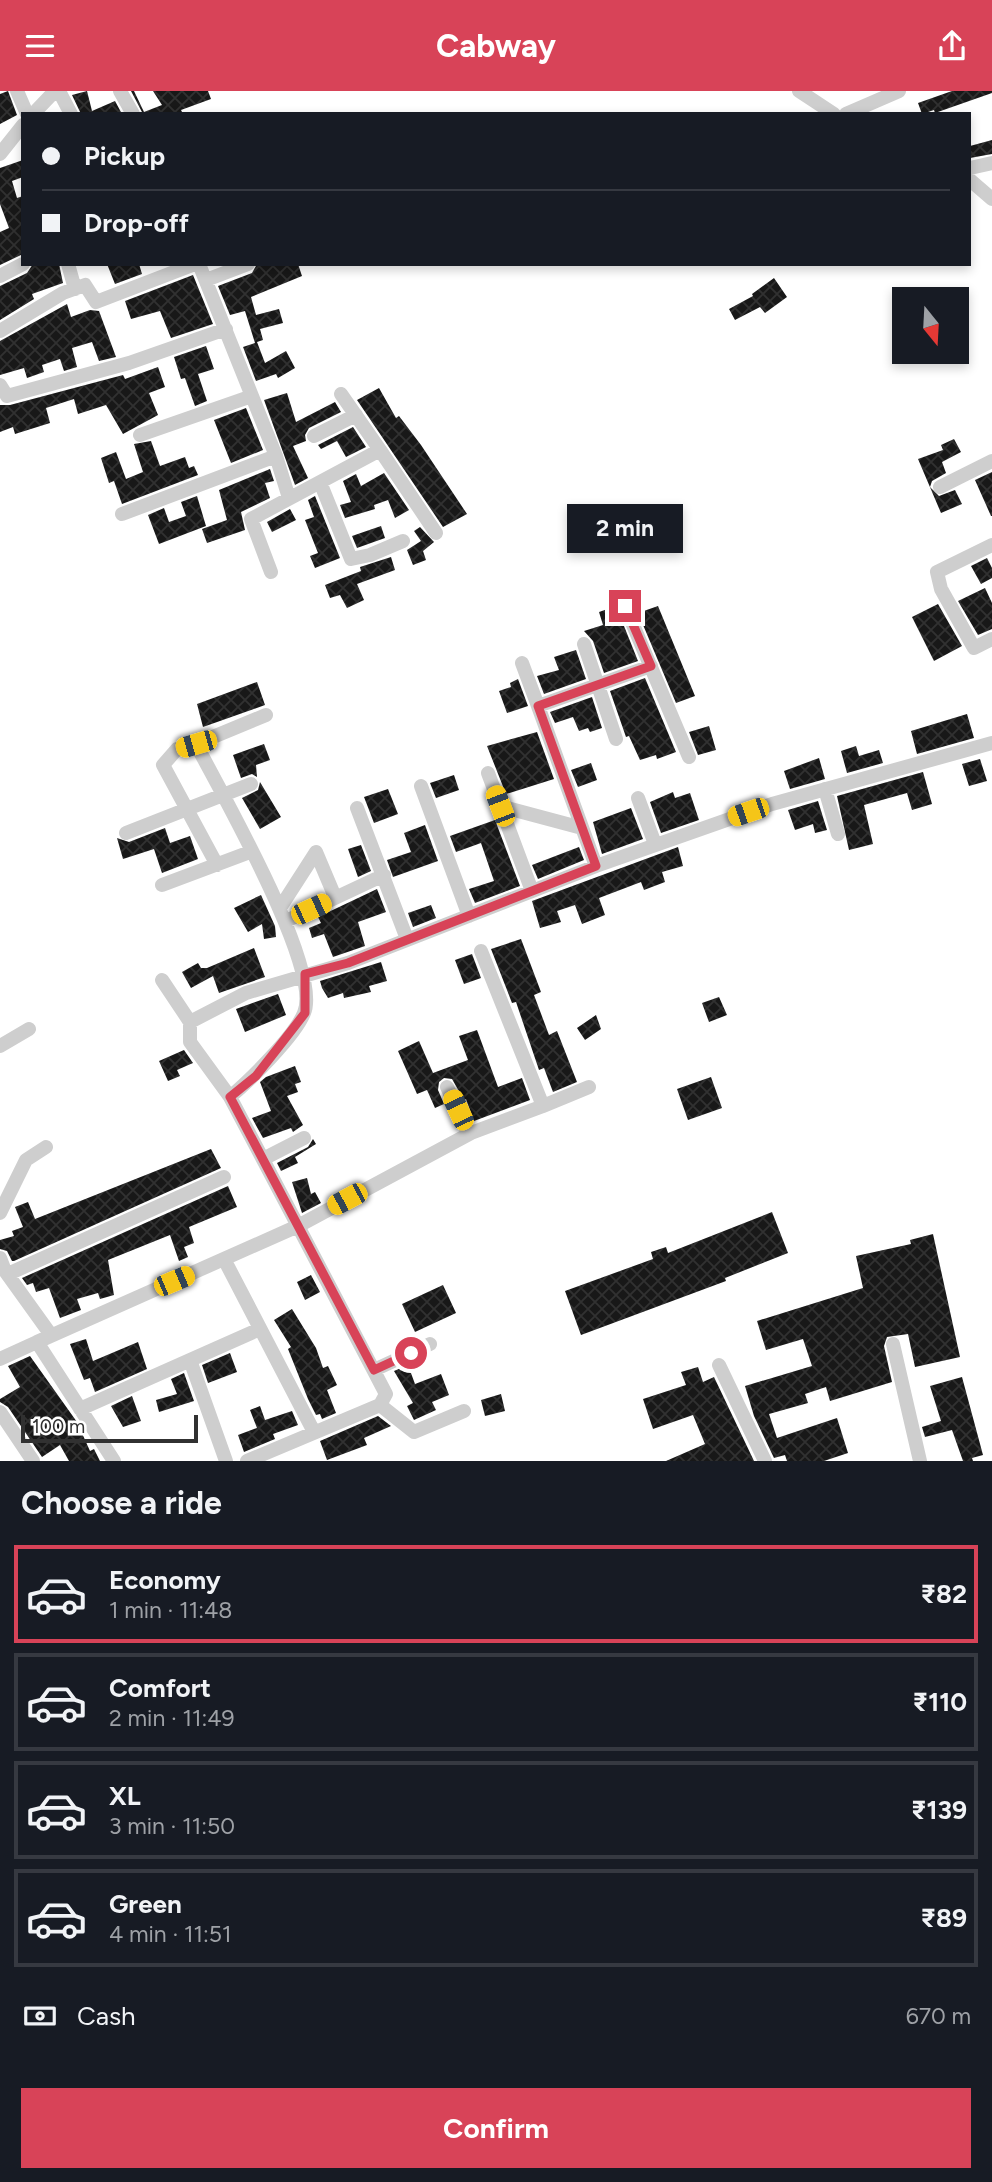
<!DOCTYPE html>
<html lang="en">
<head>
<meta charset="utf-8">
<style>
	:root { --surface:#171b24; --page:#20242c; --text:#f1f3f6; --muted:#9ea1a6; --line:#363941; --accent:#d84358 }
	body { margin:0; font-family:Figtree,sans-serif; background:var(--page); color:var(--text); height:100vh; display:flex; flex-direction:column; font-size:26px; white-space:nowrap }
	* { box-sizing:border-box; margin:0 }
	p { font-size:23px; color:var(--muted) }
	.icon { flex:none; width:38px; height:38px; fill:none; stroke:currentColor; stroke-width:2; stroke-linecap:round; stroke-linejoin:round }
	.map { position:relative; height:1370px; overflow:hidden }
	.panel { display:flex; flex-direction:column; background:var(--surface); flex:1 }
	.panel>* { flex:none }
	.guide { position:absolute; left:21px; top:21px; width:950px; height:154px; border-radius:0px; box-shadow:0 4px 10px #0003; display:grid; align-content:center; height:154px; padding:0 21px; background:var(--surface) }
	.needle { width:46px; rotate:162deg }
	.fabs { position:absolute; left:892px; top:196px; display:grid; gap:14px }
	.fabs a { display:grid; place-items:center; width:77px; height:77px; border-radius:0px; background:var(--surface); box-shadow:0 4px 10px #0003; font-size:35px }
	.scale { position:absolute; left:21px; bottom:18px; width:177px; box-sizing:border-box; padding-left:7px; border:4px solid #313131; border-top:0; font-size:19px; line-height:24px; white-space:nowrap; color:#313131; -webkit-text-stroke:5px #fff; paint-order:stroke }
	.end { position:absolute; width:32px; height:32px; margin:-16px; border:9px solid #d84358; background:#fff; box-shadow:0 0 0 4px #fff }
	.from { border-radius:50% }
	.bubble { position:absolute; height:49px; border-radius:0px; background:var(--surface); box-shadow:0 4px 10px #0003; font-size:23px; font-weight:700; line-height:49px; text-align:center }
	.car { position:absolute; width:21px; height:42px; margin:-21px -10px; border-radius:9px; box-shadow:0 0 5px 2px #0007; background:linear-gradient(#f5c518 24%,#345 0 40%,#f5c518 0 76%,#345 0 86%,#f5c518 0) }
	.guide b { display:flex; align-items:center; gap:24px; height:66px; font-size:26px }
	.guide b+b { border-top:2px solid var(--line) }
	.guide i { width:18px; height:18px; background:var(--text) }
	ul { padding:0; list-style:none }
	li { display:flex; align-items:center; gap:21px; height:98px; margin:0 14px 10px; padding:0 7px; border:4px solid var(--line); border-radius:0px }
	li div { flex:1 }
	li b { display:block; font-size:26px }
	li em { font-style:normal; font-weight:700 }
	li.current { border-color:var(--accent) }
	li>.icon { width:63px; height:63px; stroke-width:1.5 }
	h2 { padding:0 21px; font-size:32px; line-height:84px }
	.pay { display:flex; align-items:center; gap:18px; height:77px; padding:0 21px; font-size:26px }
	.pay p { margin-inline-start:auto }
	.cta { display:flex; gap:14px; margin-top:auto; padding:14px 21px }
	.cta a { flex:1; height:80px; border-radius:0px; background:var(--accent); color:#fff; font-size:28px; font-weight:700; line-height:80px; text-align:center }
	header { display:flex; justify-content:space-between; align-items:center; height:91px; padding:0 21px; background:var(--accent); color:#fff; font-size:32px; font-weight:700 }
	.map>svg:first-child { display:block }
	.building { fill:url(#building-cross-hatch) }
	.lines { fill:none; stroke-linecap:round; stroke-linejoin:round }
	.minor { stroke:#cecece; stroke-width:14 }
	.route { stroke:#d84358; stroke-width:9 }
</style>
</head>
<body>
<header><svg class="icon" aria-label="menu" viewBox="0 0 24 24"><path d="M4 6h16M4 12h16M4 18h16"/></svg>Cabway<svg class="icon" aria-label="share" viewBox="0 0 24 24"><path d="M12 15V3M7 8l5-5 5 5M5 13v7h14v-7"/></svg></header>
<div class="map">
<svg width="992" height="1370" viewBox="0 0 992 1370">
	<defs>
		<pattern id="building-cross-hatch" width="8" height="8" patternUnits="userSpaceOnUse" patternTransform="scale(1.75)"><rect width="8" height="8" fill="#181818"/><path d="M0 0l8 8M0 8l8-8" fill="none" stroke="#313131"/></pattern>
	</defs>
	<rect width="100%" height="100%" fill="#fff"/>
	<!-- building -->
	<path class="building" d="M8,0L17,24L0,33V3Z
		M87,0L92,20L115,10L122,23H81L72,4Z
		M131,0H134L144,21L162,14L153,0H208L211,8L181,19L183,23H143Z
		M952,0H992V2L935,22L934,19L922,23L918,12Z
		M992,49V63L970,67V55Z
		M23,69V86L12,90L17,107L23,105V163L0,174V141L9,137L0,113V77Z
		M33,173H59L63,192L32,203L34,208L0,229V195L27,182Z
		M107,173H139L142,183L115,193Z
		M257,173H298L302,185L251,206L256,224L279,218L283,232L260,238L263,249L257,251L265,272L286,260L295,277L278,287L276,283L256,290L243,256L255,252L245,220L230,224L218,195L252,182Z
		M193,184L213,233L171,247L160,220L131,228L125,210Z
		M774,187L787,206L765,222L760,216L735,229L729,218L753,205L752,203Z
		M67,213L71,226L90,219L99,220L116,266L99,270L92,251L72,257L77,276L64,280L60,268L42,274L44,281L27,287L24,277L0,284V250Z
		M206,255L214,278L198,283L207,310L195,315L185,287L181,288L174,266Z
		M158,276L165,296L149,302L158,324L123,343L106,314L78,323L74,308L46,317L50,332L15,343L13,336L0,341V314H10L123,284L125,288Z
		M379,297L396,327L399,325L421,354L467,423L443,436L357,309Z
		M287,302L296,331L335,311L341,321L309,337L305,344L306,350L293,355L308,387L295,394L264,309Z
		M246,317L263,359L231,372L214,329Z
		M353,336L366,356L346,366L337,350L321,358L318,354Z
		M954,348L961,361L942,371L946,382L932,390L930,396L939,405L955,399L962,413L941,422L918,368L943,359L941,354Z
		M151,350L160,375L185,366L189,377L194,375L198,384L122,413L114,390L109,392L101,367L116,361L126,388L143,381L134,353Z
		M270,378L274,390L265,392L270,407L241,421L245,439L207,452L202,438L227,429L219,399Z
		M992,381V425H991L975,389Z
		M384,382L409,419L395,427L388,409L374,414L375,418L345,427L340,414L351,411L343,390L356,383L361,395Z
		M197,405L206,435L159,453L148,424L164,417L169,431L186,425L181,411Z
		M315,405L340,467L315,477L310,465L318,462L305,429L314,426L308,409Z
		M290,418L296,429L272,441L267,431Z
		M381,435L385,447L357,457L352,445Z
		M420,436L434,451L423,460L426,469L413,474L407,459L421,450L414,440Z
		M391,466L395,479L357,493L364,509L347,517L340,504L330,507L325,494L361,480L360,476Z
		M987,467L992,477V487L981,493L971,475Z
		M985,497L992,512V538L978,544L958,510Z
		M938,513L962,555L934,570L912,526Z
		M616,515L638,570L604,582L593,550L584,540L603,534L599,521Z
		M658,515L695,605L676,612L638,522Z
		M576,559L586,588L544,603L537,585L559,579L554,566Z
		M645,587L676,661L657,668L656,664L640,669L629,645L626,646L610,600Z
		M518,588L528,615L507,622L499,600L511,596L510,592Z
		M257,591L265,614L203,636L197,613Z
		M592,606L602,637L590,641L588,637L579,640L573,626L555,632L550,621Z
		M967,623L974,647L917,663L911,640Z
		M709,635L716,659L698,664L689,641Z
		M537,641L554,688L506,703L487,655Z
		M264,653L270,669L256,674L257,686L252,683L241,687L233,664Z
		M856,655L859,665L879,659L883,672L847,682L841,660Z
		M819,667L825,688L790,698L784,680Z
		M980,668L987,690L969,695L962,673Z
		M591,672L597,689L578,696L571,679Z
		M923,681L932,713L912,719L907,702L864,714L873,753L849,759L837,705Z
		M454,684L459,699L436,707L430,692Z
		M260,691L281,726L260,738L242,707L258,699Z
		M388,698L398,723L374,732L364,706Z
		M673,701L675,707L690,702L699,729L661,742L650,711Z
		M818,710L827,739L815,742L813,733L795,739L788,719Z
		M631,717L643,748L602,763L593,731Z
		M495,729L520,795L475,812L469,798L494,790L481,752L456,761L450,745Z
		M425,734L438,770L393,786L387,769L411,761L404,742Z
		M165,737L170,752L190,745L198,768L162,782L154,758L123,768L117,747L129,751Z
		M361,754L371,780L358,786L348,758Z
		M579,756L584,769L538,788L532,774Z
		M678,756L683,775L662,781L665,791L644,799L641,791L599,807L605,824L582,833L575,814L557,820L561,831L540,837L532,810Z
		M377,798L386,821L358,831L365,855L333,866L324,843L312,847L309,837L321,832L318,826Z
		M261,804L275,835L276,846L264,848L262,833L248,841L234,817Z
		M431,814L436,827L413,836L408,822Z
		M521,848L541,901L534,904L549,944L557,940L577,991L553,1001L544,977L539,979L516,911L512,912L491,858Z
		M254,857L265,886L219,902L213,885L191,897L182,881L198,872L201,877H207Z
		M472,863L481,887L464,893L455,869Z
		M381,871L387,890L369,895L371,901L344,907L343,902L328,907L322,897L320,890Z
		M278,903L286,924L245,941L236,918Z
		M719,906L727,924L709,931L702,912Z
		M596,924L601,938L585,949L577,937Z
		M477,939L498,996L522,987L530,1009L474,1030L466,1008L464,1009L452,988L444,987L439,991L438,999L444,1013L435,1017L427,999L417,1003L398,960L419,950L433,982L468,969L459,945Z
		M184,959L193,972L177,979L180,985L168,990L159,970Z
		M295,975L301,991L295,993L298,1001L287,1005L303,1034L293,1041L291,1037L263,1047L252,1027L271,1020L260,991L266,986Z
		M711,986L722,1017L688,1029L677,998Z
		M313,1048L316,1053L295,1066L298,1072L281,1080L277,1072L308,1056Z
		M211,1058L221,1077L14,1170H12L7,1160L0,1158V1149L14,1145L12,1140L23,1136L15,1116L28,1111L35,1128Z
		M307,1087L311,1103L315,1101L321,1112L302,1122L292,1091Z
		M228,1095L237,1116L189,1136L194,1152L184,1156L188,1166L179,1170L170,1144L108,1169L114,1204L100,1208L98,1202L77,1208L81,1219L60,1227L49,1197L36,1201L33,1192L27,1194L22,1187Z
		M772,1121L788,1162L725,1187L726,1190L581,1244L565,1200L653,1168L651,1161L666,1156L668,1162Z
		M933,1143L960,1266L915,1276L908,1243L887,1246L884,1255L892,1291L830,1310L826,1296L805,1303L808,1312L769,1323L777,1347L837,1327L848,1362L824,1370H787L785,1364L774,1367L754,1325L745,1295L812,1275L803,1248L766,1259L757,1230L863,1197L856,1165L911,1153L910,1149Z
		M311,1184L320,1201L305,1209L297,1191Z
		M443,1194L456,1222L415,1241L402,1213Z
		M292,1218L316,1257L323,1277L328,1275L337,1294L327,1299L336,1322L322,1328L320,1323L316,1324L308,1308L288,1258L291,1256L274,1229Z
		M86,1248L93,1270L138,1251L147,1278L95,1301L90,1287L84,1289L70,1253Z
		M230,1262L237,1281L208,1292L202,1274Z
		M30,1265L77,1331L90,1360L94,1358L100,1370H69L60,1354L42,1366L8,1316L0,1311V1308L20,1296L8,1275Z
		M408,1274L415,1293L441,1283L449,1304L432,1311L436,1319L414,1329L407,1315L413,1312L394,1280Z
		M698,1276L703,1291L714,1286L754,1370H666L705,1353L693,1324L653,1338L643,1308L686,1294L681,1281Z
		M184,1282L194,1310L159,1321L156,1309L177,1303L171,1288Z
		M962,1286L983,1364L972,1367L973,1370H963L952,1339L925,1346L922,1336L941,1330L930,1295Z
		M501,1303L505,1320L485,1325L481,1309Z
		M132,1305L141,1330L123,1336L111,1315Z
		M260,1315L265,1329L292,1320L298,1334L273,1343L275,1348L244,1361L238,1344L257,1337L250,1319Z
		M378,1325L391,1335L364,1347L367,1354L327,1369L320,1350Z"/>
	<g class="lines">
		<!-- minor -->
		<path class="minor" d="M17,0L27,23
			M59,0L71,23
			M120,0L133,23
			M799,0L834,23
			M33,23L55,0
			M846,23L899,0
			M0,63L23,34
			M970,77L992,72
			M970,89L992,108
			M68,173L75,198
			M199,173L276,365L289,407
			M0,185L23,173
			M206,189L248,173
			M0,240L63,202L85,194L96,211L195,173
			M0,294L7,305L129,272L226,238
			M341,303L380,359
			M140,344L252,305
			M314,345L356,324
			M320,391L351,468L370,464L403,450
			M940,396L992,370
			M122,423L276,365
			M992,454L937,481L941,498L974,557L992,548
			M271,481L251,428L380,359L436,442
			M625,515L689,666
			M584,553L616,648
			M522,572L538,615
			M196,653L177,658L163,674L217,774
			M488,682L532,800
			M421,695L469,825
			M825,698L838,743
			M638,707L655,753
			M500,715L582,737
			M357,717L407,848
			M126,742L251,693
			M596,775L538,615L651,575
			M162,794L250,761
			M280,817L316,761L335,806
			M286,830L384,784
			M162,889L190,931
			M0,955L29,938
			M447,996L469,1043
			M230,1006C249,990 295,945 304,922C323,878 220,700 196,653L266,624
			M543,1015L589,996
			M263,1068L304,1047
			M0,1122L26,1069L46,1056
			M0,1167L5,1180L51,1244
			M224,1168L314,1341
			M8,1183L224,1086
			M37,1251L298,1135L230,1006L190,951V931L246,902L348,872L596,775L772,713L992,652
			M893,1253L920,1370
			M0,1268L37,1251L114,1370
			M190,1269L226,1370
			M719,1274L765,1370
			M374,1279L430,1253
			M80,1318L260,1238
			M464,1320L414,1341L380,1314L386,1303L298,1135L471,1042L543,1015L481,860
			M0,1321L33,1370
			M247,1370L380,1314"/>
	</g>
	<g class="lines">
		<!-- route -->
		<path class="route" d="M411,1262L374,1279L230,1006L256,985L305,922V883L348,872L596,775L538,615L651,575L625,515"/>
	</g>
</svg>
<div class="fabs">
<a><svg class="needle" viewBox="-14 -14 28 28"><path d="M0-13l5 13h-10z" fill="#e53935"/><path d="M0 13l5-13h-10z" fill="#9ea1a6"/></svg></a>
</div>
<div class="scale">100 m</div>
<i class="end from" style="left:411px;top:1262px"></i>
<i class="end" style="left:625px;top:515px"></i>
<div class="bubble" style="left:567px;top:413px;width:116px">2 min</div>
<i class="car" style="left:196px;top:653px;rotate:254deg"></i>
<i class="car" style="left:500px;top:715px;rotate:339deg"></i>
<i class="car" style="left:748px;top:721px;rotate:251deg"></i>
<i class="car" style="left:311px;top:818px;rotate:65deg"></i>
<i class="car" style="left:458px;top:1019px;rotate:335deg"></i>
<i class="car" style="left:347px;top:1108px;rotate:242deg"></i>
<i class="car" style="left:174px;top:1190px;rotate:67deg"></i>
<div class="guide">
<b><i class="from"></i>Pickup</b>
<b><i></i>Drop-off</b>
</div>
</div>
<section class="panel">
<h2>Choose a ride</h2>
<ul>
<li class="current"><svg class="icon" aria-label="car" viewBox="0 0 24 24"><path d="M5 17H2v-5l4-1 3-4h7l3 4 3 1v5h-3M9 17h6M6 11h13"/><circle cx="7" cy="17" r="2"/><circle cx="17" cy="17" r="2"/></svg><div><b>Economy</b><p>1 min · 11:48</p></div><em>₹82</em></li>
<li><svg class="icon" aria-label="car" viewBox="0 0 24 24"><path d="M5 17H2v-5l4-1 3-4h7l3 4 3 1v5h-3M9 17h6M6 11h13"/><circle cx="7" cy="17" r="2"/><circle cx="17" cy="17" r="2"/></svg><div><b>Comfort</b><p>2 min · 11:49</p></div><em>₹110</em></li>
<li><svg class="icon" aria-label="car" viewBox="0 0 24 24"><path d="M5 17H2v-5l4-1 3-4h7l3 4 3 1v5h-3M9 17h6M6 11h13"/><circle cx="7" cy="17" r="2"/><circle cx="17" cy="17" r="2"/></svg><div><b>XL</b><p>3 min · 11:50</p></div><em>₹139</em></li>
<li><svg class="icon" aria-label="car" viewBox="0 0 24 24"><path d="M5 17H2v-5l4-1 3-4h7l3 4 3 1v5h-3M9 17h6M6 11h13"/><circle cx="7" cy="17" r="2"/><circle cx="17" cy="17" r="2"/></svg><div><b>Green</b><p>4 min · 11:51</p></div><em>₹89</em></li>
</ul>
<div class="pay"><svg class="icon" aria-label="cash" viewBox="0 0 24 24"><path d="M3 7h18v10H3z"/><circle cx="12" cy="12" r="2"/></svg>Cash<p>670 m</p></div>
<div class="cta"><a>Confirm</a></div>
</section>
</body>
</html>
